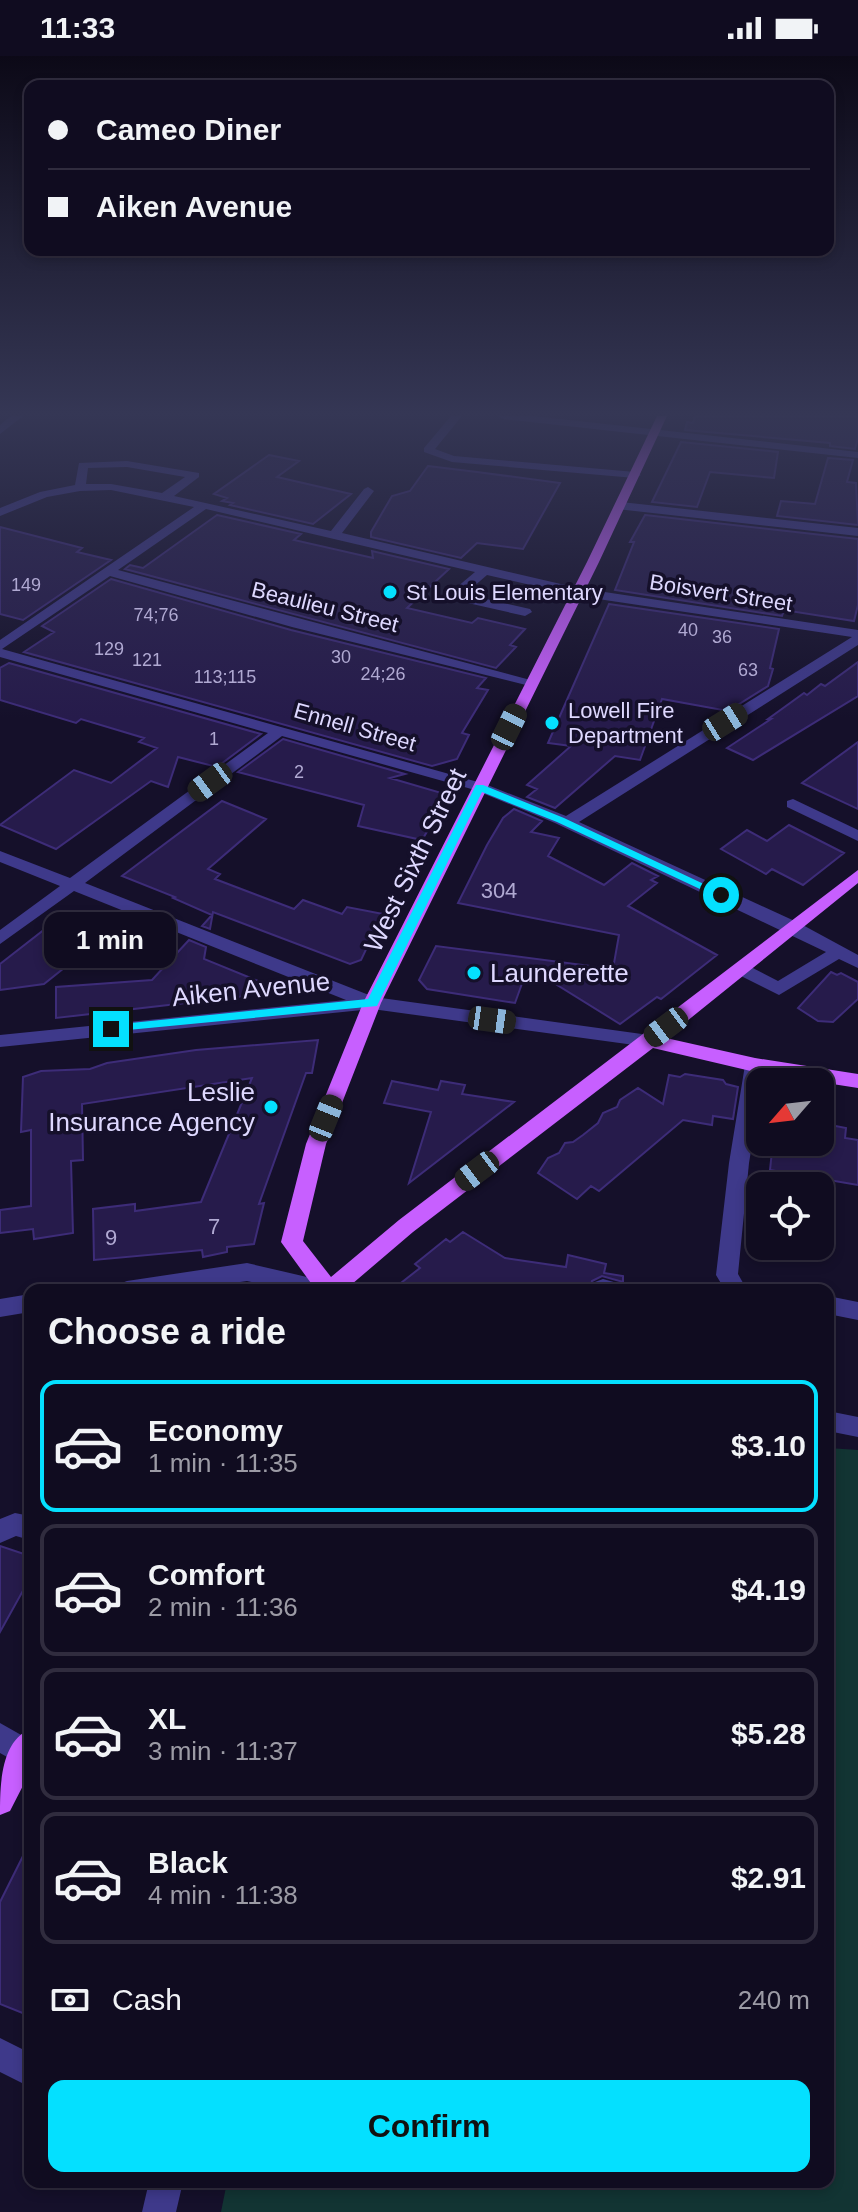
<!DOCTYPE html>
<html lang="en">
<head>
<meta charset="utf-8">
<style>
	:root { --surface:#100c20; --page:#1e1a2d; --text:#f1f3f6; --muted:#9c9ba5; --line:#302c3e; --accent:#04e0ff }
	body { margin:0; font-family:Helvetica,sans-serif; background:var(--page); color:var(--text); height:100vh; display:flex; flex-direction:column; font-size:30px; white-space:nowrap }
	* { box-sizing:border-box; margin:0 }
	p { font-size:26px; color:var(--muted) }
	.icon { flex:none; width:44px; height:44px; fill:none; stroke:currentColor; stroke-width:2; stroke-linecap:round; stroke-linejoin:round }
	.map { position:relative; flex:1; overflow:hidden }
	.sheet { position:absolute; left:24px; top:1228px; width:810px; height:904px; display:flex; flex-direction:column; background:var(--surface); border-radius:16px; box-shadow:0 4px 12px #0003,0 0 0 2px var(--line) }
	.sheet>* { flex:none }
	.top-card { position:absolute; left:24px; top:24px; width:810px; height:176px; border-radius:16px; box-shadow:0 4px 12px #0003,0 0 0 2px var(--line); display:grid; align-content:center; height:176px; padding:0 24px; background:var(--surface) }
	.needle { width:52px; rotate:242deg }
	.buttons { position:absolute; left:746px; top:1012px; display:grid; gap:16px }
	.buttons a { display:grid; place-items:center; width:88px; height:88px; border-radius:16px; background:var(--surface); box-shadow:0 4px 12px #0003,0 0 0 2px var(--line); font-size:40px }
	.end { position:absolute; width:36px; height:36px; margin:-18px; border:10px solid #04e0ff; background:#111; box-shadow:0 0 0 4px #111 }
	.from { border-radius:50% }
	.bubble { position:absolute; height:56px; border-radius:16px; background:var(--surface); box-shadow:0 4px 12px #0003,0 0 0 2px var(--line); font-size:26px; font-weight:700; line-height:56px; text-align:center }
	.car { position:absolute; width:24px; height:48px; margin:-24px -12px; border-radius:10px; box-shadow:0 0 6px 2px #0007; background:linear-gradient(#222 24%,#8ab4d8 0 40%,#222 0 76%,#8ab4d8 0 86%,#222 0) }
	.top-card b { display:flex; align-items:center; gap:28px; height:76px; font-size:30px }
	.top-card b+b { border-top:2px solid var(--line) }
	.top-card i { width:20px; height:20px; background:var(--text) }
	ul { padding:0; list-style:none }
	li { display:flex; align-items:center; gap:24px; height:132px; margin:0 16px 12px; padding:0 8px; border:4px solid var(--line); border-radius:16px }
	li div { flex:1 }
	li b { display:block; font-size:30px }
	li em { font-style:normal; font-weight:700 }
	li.active { border-color:var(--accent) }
	li>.icon { width:72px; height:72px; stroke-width:1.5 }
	h2 { padding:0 24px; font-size:36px; line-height:96px }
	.pay { display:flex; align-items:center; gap:20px; height:88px; padding:0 24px; font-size:30px }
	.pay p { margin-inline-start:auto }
	.button { display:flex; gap:16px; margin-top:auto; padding:16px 24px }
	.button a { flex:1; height:92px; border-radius:16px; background:var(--accent); color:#111; font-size:32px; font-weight:700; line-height:92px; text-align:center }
	.status { display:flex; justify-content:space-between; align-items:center; height:56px; padding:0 40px; background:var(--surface); direction:ltr }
	.status svg { height:22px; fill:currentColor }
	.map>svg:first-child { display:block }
	.green { fill:#123433 }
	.building { fill:#261b4b; stroke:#3d2c78; stroke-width:2 }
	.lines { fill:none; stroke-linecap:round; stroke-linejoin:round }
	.minor { fill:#3e398a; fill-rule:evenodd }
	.major { fill:#c75fff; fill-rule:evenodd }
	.route { fill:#04e0ff }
	.poi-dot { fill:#04e0ff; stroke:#15102a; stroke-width:3 }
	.labels { text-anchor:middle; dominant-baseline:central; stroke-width:7; stroke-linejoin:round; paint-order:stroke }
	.far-number-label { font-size:18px; fill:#b0a9d2 }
	.far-poi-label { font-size:22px; fill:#ded8ff; stroke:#15102a; text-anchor:start }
	.far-street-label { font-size:22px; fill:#ded8ff; stroke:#15102a }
	.number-label { font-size:22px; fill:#b0a9d2 }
	.street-label { font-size:26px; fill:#ded8ff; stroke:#15102a }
	.poi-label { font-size:26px; fill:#ded8ff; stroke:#15102a; text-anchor:start }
</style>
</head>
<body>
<div class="status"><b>11:33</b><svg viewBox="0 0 49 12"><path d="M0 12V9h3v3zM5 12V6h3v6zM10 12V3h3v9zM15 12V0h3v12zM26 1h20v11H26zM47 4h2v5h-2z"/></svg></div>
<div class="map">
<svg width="858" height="2156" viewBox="0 0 858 2156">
	<rect width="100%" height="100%" fill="#15102a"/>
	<!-- green -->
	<path class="green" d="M828,1392L858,1394V2156H221L227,2126H828Z"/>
	<!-- building -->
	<path class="building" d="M695,360H858V382L855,393L830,390V387L685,374L687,366L693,367Z
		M681,386L778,396L774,422L710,416L697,451L652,446Z
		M269,399L299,405L277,421L351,438L313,468L230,449L233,447L222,445L227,442L214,438Z
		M828,402L853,404L847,426L856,427L858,469L777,460L781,445L815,448Z
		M428,410L477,416L560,427L523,493L477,487L461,502L371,481V476L392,440L410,435Z
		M217,459L301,478L294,484L373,502L372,495L449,513L407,552L472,567L478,562L525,573L510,589L516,591L496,612L125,513L130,509L143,512Z
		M645,459L858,483V549L854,565L784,554L782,560L615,534L634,486H630Z
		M0,471L82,492L77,496L111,504L23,564L0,558Z
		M111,523L291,574L486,622L477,632L488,634L462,677L469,679L457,703L432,710L24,596L54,576L42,570Z
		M609,548L779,573L770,612L773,613L768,630L728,655L662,643L640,704L615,700L555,752L527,741L537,733L527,729L571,690L548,687Z
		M858,606V640L753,704L727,692L771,663H768L804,637L807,639L821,628L825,630Z
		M9,607L261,678L217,711L178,701L168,731L151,725L56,793L0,769L74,714L111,727L157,692L139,686L144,682L81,663L76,667L0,644V612Z
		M283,683L405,718L390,722L445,738L441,745L444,747L422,784L358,770L364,749L238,716Z
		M858,686V753L802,727Z
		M222,745L266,763L208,813L220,818L215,823L294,853L303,844L342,858L347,851L383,858L361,904L350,908L213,856L210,873L202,870L212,859L173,842L175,841L122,820Z
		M514,753L542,765L531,776L559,782L548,800L604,829L632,807L658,820L651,824L657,827L628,850L717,899L661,943L657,941L620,968L528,911L515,947L427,933L419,924L436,890L613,913L619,879L458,847L487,789L503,762Z
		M789,769L844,797L803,829L772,813L766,818L721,793L747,774L767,785Z
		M45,873L81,890L66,901L74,904L44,928L0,934V908Z
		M189,884L206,891L204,903L258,925L246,940L56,962V931L152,924Z
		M831,916L837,919L841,917L858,926V943L833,966L818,965L798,952Z
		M318,984L312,1017H306L259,1148L264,1147L254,1188L227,1191V1196L203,1201L202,1194L94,1204L93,1153L135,1148V1155L201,1146L252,1022L82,1048L83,1104L71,1105L73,1177L34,1183L33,1173L0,1177V1154L31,1150V1074L21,1076L23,1021L41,1015L90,1013L107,1007L196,994Z
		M685,1018L723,1024L726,1028L738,1031L733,1063L713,1060L712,1069L683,1064L599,1135L591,1130L577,1143L538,1117L548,1102L559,1097L565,1087L573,1086L583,1079L598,1067L603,1057L617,1051L620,1044L638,1032L663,1048L669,1019L680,1021Z
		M392,1025L438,1034L441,1025L465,1029L462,1038L514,1046L409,1127L431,1056L384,1047Z
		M820,1067L846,1072L845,1082L858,1084V1129L770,1114L773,1086H820Z
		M463,1176L505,1202L566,1211L568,1199L606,1208L604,1217L623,1220V1226L602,1220L592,1225L590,1234H505L488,1230L483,1234H392L420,1212L415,1208L446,1183L450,1186Z
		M0,1490L30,1500V1522L0,1576Z
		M30,1786V1960L0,1948V1846Z"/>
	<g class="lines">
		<!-- minor -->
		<path class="minor" d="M11,360H23L0,378V369Z
			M451,360H462L435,393L454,400L635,416L641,419L635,422L452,406L424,396V392Z
			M498,360H533L858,396V402L503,363Z
			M127,405L199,417V421L174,440L331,475L364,433L368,431L374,435L342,477L578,532L858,574V589L579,766L799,867L858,899V912L839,903L779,939L735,917L732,913L735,909H747L778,925L826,896L555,767L475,734L282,680L85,827L374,941L649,979L658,985L656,990L649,991L372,953L0,991V979L346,944L74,835L0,888V874L60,830L0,806V795L70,822L268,677L0,601V584L194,451L111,434L80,435L47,441L0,460V452L40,436L75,429L79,407ZM127,411L185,421L162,437L111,428H86L88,412ZM206,453L475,516L450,537V543L525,560L532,556L530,553L465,538L487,519L578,540L852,581L566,760L485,728L2,593L110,520L292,571L526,629H536L538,626L118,514Z
			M621,446L858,472V480L617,453L615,450Z
			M793,743L858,774V785L787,751V745Z
			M755,1002L765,1009L749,1107L738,1218L747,1234H725L716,1219L729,1107L745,1009Z
			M247,1207L324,1225L332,1228L335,1234H286L247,1225L185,1234H116L119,1228L127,1225Z
			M603,1223L621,1228L624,1234H593L595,1226Z
			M30,1238V1256L0,1261V1243Z
			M828,1240L858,1246V1264L828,1258Z
			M828,1355L858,1361V1381L828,1375Z
			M15,1457L30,1460V1484L16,1480L0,1487V1463Z
			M0,1667L30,1684V1709L25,1711L0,1697Z
			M0,1982L30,1997V2031L0,2016Z
			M149,2126H183L176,2156H142Z"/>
		<!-- major -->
		<path class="major" d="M657,360H667L599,506L381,947L326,1088L303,1185L331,1221L399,1164L858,814V827L666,982L755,1002L858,1018V1032L755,1016L653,992L413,1176L345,1234H316L281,1186L306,1088L363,947L587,506Z
			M30,1673V1716L10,1755L0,1759C0,1731 0,1686 30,1673Z"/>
	</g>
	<!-- sky -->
	<linearGradient id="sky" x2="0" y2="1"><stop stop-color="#0c0917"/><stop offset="0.54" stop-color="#353755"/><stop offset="1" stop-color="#353755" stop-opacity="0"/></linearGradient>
	<rect width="858" height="662" fill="url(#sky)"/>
	<!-- route -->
	<path class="route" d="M476,729H483L564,762L727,839L717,841L557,766L482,736L377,950L107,976L105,973L111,969L368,943Z"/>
	<!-- markers -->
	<g class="poi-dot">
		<circle cx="390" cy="536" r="8"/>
		<circle cx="552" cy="667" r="8"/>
		<circle cx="474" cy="917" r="8"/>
		<circle cx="271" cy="1051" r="8"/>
	</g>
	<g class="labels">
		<!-- far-number labels -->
		<g class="far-number-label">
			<text x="26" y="529">149</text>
			<text x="156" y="559">74;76</text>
			<text x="688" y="574">40</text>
			<text x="722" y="581">36</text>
			<text x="109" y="593">129</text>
			<text x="341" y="601">30</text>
			<text x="147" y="604">121</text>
			<text x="748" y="614">63</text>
			<text x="383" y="618">24;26</text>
			<text x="225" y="621">113;115</text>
			<text x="214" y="683">1</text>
			<text x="299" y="716">2</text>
		</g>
		<!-- far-poi labels -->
		<g class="far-poi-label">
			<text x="406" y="536">St Louis Elementary</text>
			<text x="568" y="654">Lowell Fire<tspan x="568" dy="25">Department</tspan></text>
		</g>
		<!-- far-street labels -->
		<g class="far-street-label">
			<text transform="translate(721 537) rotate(9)">Boisvert Street</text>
			<text transform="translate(325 551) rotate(14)">Beaulieu Street</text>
			<text transform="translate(355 671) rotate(16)">Ennell Street</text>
		</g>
		<!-- number labels -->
		<g class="number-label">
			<text x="499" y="834">304</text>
			<text x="214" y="1170">7</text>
			<text x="111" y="1181">9</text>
		</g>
		<!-- street labels -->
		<g class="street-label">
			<text transform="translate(415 804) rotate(-64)">West Sixth Street</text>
			<text transform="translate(251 933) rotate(-6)">Aiken Avenue</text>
		</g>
		<!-- poi labels -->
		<g class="poi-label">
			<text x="490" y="917">Launderette</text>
			<text x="255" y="1036" text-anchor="end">Leslie<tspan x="255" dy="30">Insurance Agency</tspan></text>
		</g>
	</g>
</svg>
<div class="buttons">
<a><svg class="needle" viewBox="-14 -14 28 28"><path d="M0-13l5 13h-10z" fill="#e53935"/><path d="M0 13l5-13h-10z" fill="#9c9ba5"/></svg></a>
<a><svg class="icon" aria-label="locate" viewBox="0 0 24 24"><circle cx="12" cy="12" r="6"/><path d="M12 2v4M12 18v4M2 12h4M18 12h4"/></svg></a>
</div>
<i class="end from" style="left:721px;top:839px"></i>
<i class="end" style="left:111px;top:973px"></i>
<div class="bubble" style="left:44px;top:856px;width:132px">1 min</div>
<i class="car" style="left:725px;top:666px;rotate:58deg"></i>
<i class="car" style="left:509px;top:671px;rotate:26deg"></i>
<i class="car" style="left:210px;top:726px;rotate:234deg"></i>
<i class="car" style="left:492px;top:964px;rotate:98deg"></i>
<i class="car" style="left:666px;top:971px;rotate:233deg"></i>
<i class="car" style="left:326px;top:1062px;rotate:22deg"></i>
<i class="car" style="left:477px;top:1115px;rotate:233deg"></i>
<div class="top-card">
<b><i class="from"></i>Cameo Diner</b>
<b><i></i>Aiken Avenue</b>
</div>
<section class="sheet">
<h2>Choose a ride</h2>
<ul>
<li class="active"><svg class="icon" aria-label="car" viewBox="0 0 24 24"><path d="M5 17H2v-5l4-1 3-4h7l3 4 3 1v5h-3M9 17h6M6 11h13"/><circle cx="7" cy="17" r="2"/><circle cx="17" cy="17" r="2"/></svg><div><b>Economy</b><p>1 min · 11:35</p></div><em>$3.10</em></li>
<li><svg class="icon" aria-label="car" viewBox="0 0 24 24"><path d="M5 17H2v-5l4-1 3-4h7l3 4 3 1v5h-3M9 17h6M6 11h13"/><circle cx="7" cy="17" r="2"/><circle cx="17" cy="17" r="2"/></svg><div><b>Comfort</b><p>2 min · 11:36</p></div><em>$4.19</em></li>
<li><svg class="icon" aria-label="car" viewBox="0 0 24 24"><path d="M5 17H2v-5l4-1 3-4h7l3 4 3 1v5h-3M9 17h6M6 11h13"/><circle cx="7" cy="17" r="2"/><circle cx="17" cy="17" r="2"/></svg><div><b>XL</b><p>3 min · 11:37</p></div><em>$5.28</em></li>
<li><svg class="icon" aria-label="car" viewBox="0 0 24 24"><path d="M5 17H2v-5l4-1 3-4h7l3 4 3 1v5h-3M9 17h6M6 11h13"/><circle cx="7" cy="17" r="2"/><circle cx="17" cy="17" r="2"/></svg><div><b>Black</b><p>4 min · 11:38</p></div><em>$2.91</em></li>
</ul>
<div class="pay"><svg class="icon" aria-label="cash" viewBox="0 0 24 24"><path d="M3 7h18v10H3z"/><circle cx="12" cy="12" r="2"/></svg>Cash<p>240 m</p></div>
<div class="button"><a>Confirm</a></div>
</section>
</div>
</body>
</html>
